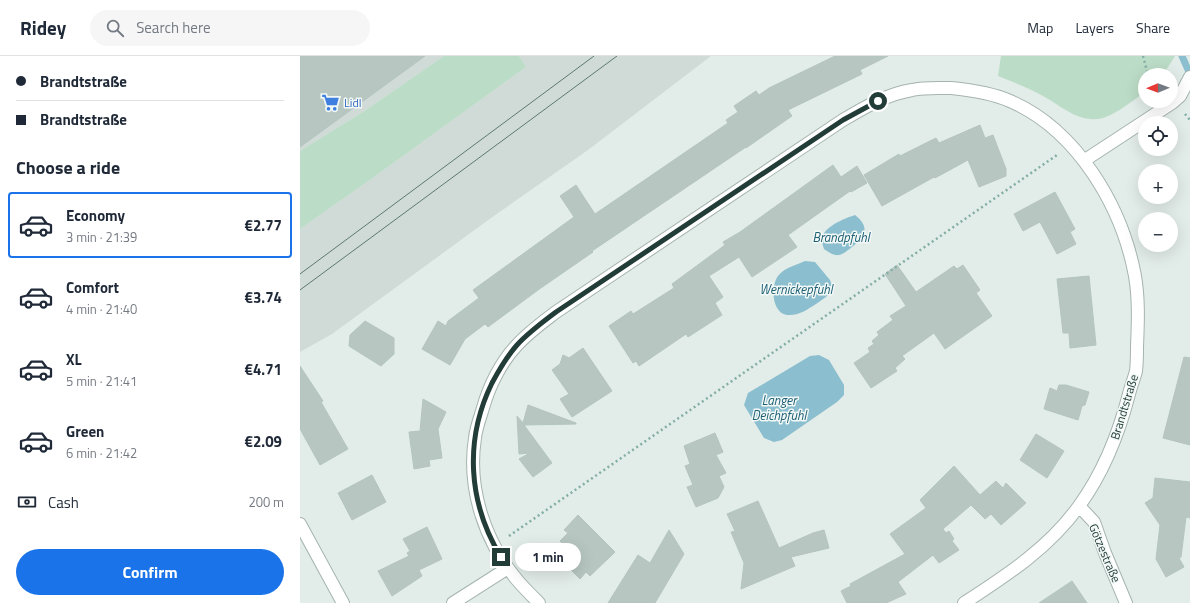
<!DOCTYPE html>
<html lang="en">
<head>
<meta charset="utf-8">
<style>
	:root { --surface:#fff; --page:#f6f6f7; --text:#1f2937; --muted:#747a83; --line:#e0e1e3; --accent:#1a73e8 }
	body { margin:0; font-family:"Titillium Web",sans-serif; background:var(--page); color:var(--text); height:100vh; display:flex; flex-direction:column; font-size:15px; white-space:nowrap }
	* { box-sizing:border-box; margin:0 }
	p { font-size:13px; color:var(--muted) }
	.icon { flex:none; width:22px; height:22px; fill:none; stroke:currentColor; stroke-width:2; stroke-linecap:round; stroke-linejoin:round }
	.map { position:relative; flex:1; overflow:hidden }
	.side { display:flex; flex-direction:column; background:var(--surface); width:300px }
	.side>* { flex:none }
	.guide { display:grid; align-content:center; height:88px; padding:0 16px; background:var(--surface) }
	.needle { width:26px; rotate:269deg }
	.controls { position:absolute; left:838px; top:12px; display:grid; gap:8px }
	.controls a { display:grid; place-items:center; width:40px; height:40px; border-radius:50%; background:var(--surface); box-shadow:0 4px 16px #0002; font-size:20px }
	.end { position:absolute; width:18px; height:18px; margin:-9px; border:5px solid #223c37; background:#fff; box-shadow:0 0 0 2px #fff }
	.from { border-radius:50% }
	.bubble { position:absolute; height:28px; border-radius:14px; background:var(--surface); box-shadow:0 4px 16px #0002; font-size:13px; font-weight:700; line-height:28px; text-align:center }
	.guide b { display:flex; align-items:center; gap:14px; height:38px; font-size:15px }
	.guide b+b { border-top:1px solid var(--line) }
	.guide i { width:10px; height:10px; background:var(--text) }
	ul { padding:0; list-style:none }
	li { display:flex; align-items:center; gap:12px; height:66px; margin:0 8px 6px; padding:0 8px; border:2px solid transparent; border-radius:4px }
	li div { flex:1 }
	li b { display:block; font-size:15px }
	li em { font-style:normal; font-weight:700 }
	li.selected { border-color:var(--accent) }
	li>.icon { width:36px; height:36px; stroke-width:1.5 }
	h2 { padding:0 16px; font-size:18px; line-height:48px }
	.pay { display:flex; align-items:center; gap:10px; height:44px; padding:0 16px; font-size:15px }
	.pay p { margin-inline-start:auto }
	.cta { display:flex; gap:8px; margin-top:auto; padding:8px 16px }
	.cta a { flex:1; height:46px; border-radius:24px; background:var(--accent); color:#fff; font-size:16px; font-weight:700; line-height:46px; text-align:center }
	header { display:flex; align-items:center; gap:24px; box-sizing:border-box; height:56px; padding:0 20px; background:var(--surface); border-bottom:1px solid var(--line) }
	header strong { font-size:19px }
	nav { display:flex; gap:22px; margin-inline-start:auto; font-size:14px }
	.search { width:280px; height:36px; background:var(--page); display:flex; align-items:center; gap:10px; box-sizing:border-box; padding:0 14px; border-radius:22px; color:var(--muted); font-size:15px }
	main { display:flex; flex:1; min-height:0 }
	.map>svg:first-child { display:block }
	.built { fill:#d0dbd7 }
	.green { fill:#bbdcc7 }
	.water { fill:#8bbfcf }
	.lines { fill:none; stroke-linecap:round; stroke-linejoin:round }
	.stream { stroke:#8bbfcf; stroke-width:7 }
	.building { fill:#b7c6c1; stroke:#b4c5c0 }
	.minor-casing { stroke:#a5b4af; stroke-width:14 }
	.path { stroke:#83aea5; stroke-width:2.5; stroke-dasharray:2 3; stroke-linecap:butt }
	.minor { stroke:#fff; stroke-width:12 }
	.tram { stroke:#5d7873; stroke-width:1 }
	.route { stroke:#223c37; stroke-width:5 }
	.labels { text-anchor:middle; dominant-baseline:central; stroke-width:3; stroke-linejoin:round; paint-order:stroke }
	.shop-label { font-size:12px; fill:#366cbe; stroke:#f2f8f6; text-anchor:start }
	.street-label { font-size:12px; fill:#223c37; stroke:#f2f8f6 }
	.water-label { font-size:13px; font-style:italic; fill:#1e6076; stroke:#f2f8f6 }
</style>
</head>
<body>
<header>
<strong>Ridey</strong>
<div class="search"><svg class="icon" aria-label="search" viewBox="0 0 24 24"><circle cx="10" cy="10" r="6"/><path d="M15 15l6 6"/></svg>Search here</div>
<nav><a>Map</a><a>Layers</a><a>Share</a></nav>
</header>
<main>
<section class="side">
<div class="guide">
<b><i class="from"></i>Brandtstraße</b>
<b><i></i>Brandtstraße</b>
</div>
<h2>Choose a ride</h2>
<ul>
<li class="selected"><svg class="icon" aria-label="car" viewBox="0 0 24 24"><path d="M5 17H2v-5l4-1 3-4h7l3 4 3 1v5h-3M9 17h6M6 11h13"/><circle cx="7" cy="17" r="2"/><circle cx="17" cy="17" r="2"/></svg><div><b>Economy</b><p>3 min · 21:39</p></div><em>€2.77</em></li>
<li><svg class="icon" aria-label="car" viewBox="0 0 24 24"><path d="M5 17H2v-5l4-1 3-4h7l3 4 3 1v5h-3M9 17h6M6 11h13"/><circle cx="7" cy="17" r="2"/><circle cx="17" cy="17" r="2"/></svg><div><b>Comfort</b><p>4 min · 21:40</p></div><em>€3.74</em></li>
<li><svg class="icon" aria-label="car" viewBox="0 0 24 24"><path d="M5 17H2v-5l4-1 3-4h7l3 4 3 1v5h-3M9 17h6M6 11h13"/><circle cx="7" cy="17" r="2"/><circle cx="17" cy="17" r="2"/></svg><div><b>XL</b><p>5 min · 21:41</p></div><em>€4.71</em></li>
<li><svg class="icon" aria-label="car" viewBox="0 0 24 24"><path d="M5 17H2v-5l4-1 3-4h7l3 4 3 1v5h-3M9 17h6M6 11h13"/><circle cx="7" cy="17" r="2"/><circle cx="17" cy="17" r="2"/></svg><div><b>Green</b><p>6 min · 21:42</p></div><em>€2.09</em></li>
</ul>
<div class="pay"><svg class="icon" aria-label="cash" viewBox="0 0 24 24"><path d="M3 7h18v10H3z"/><circle cx="12" cy="12" r="2"/></svg>Cash<p>200 m</p></div>
<div class="cta"><a>Confirm</a></div>
</section>
<div class="map">
<svg width="890" height="547" viewBox="0 0 890 547">
	<rect width="100%" height="100%" fill="#e2ece8"/>
	<!-- built -->
	<path class="built" d="M0,0H144L63,56L0,95Z
		M219,0H411L288,94L191,162L32,278L0,296V173L74,121L226,11Z"/>
	<!-- green -->
	<path class="green" d="M144,0H219L226,11L74,121L0,173V95L63,56Z
		M701,0H875L863,19H845V36C832,45 818,57 803,62C779,68 762,50 743,40C729,32 713,26 698,20Z"/>
	<!-- water -->
	<path class="water" d="M555,159C570,171 566,180 552,191C548,194 544,198 539,199C534,200 528,196 524,193C523,190 522,187 522,184C521,172 545,162 555,159Z
		M505,205L515,206L530,224L533,232C529,240 523,243 516,248C508,253 500,259 490,259C472,260 470,231 478,220C484,212 496,209 505,205Z
		M519,299L529,304L544,329V339L537,346L482,384L474,386L464,382L444,349L448,337L510,300Z"/>
	<g class="lines">
		<!-- stream -->
		<path class="stream" d="M882,0L890,18"/>
	</g>
	<!-- building -->
	<path class="building" d="M0,0H125L0,91Z
		M535,0H588L560,14L562,18L488,54L492,60L446,92V91L292,195L293,196L238,234L188,271L185,268L165,283L150,309L122,293L138,265L146,270L148,265L179,242L173,234L274,161L260,140L276,129L295,158L428,67L426,64L438,56L434,50L456,35L459,39L469,32Z
		M680,69L685,82L693,79L706,113V120L679,131L668,104L635,122L634,121L582,150L564,119L599,98L600,100L636,82L639,87Z
		M533,109L541,121L557,110L567,127L551,136L550,135L488,179L497,191L452,221L439,201L409,220L423,241L415,247L422,259L388,281L386,278L339,310L336,305L333,307L309,270L331,255L333,258L374,232L372,228L425,189L423,186L440,176Z
		M755,136L775,173L770,176L776,188L757,198L740,166L723,175L714,158Z
		M597,209L616,236L654,210L657,213L663,209L680,234L676,237L692,260L645,293L634,277L602,300L605,303L595,312L597,315L571,332L554,307L570,296L568,292L574,288L572,285L579,279L577,276L593,264L590,260L606,250L585,218Z
		M789,220L796,289L770,292L769,277H763L757,223Z
		M65,265L94,282V298L81,310L49,290L50,279Z
		M283,292L312,335L272,361L260,343L269,338L252,314L260,308L263,299L269,302Z
		M884,301L890,302V389L863,382Z
		M0,310L23,345L21,346L48,393L20,409L0,373Z
		M759,329H766L789,336L785,349L782,350L778,364L744,353L750,332L757,335Z
		M123,343L146,356L138,373L142,402L129,404L130,410L114,413L109,376L120,375Z
		M228,349L276,367V368L224,369L252,407L233,421L219,403L230,397L219,398L217,360L223,367Z
		M415,377L423,396L416,399L426,417L419,420L424,431L418,442L396,451L387,431L393,429L385,410L390,408L384,390Z
		M736,378L764,395L747,422L720,404Z
		M654,410L680,439L696,425L703,432L706,427L726,447L701,469L691,458L685,463L671,449L643,473L646,477L649,475L654,483L652,485L659,494L639,507L633,499L598,526L606,538L586,547H547L541,535L551,530L550,528L605,498L590,478L626,452L620,444Z
		M72,419L86,446L52,464L38,437Z
		M855,422L890,426V462L886,461L881,501L879,502L884,511L866,521L856,503L860,469L845,447L853,442Z
		M458,445L479,492L513,477L524,474L529,492L491,501L495,510L441,533L444,507L431,476L435,475L427,458Z
		M278,459L315,496L290,520L286,516L280,523L262,505L271,497L260,485L268,477L264,474Z
		M127,471L142,503L119,514L122,520L92,540L78,515L109,500L107,497L110,495L103,483Z
		M369,474L384,498L355,547H308L338,499L350,507Z
		M772,525L787,547H739Z"/>
	<g class="lines">
		<defs>
			<path id="minor" d="M785,104L872,47L880,40L890,21
				M779,450L794,466L805,497L826,547
				M0,468L43,547
				M153,547L208,512
				M239,547C232,540 225,533 218,525C185,486 167,433 175,382C176,372 180,362 183,352C189,330 201,306 217,289C229,276 243,266 256,256L543,64C565,51 587,38 612,34C625,31 638,32 651,32C671,34 692,37 710,45C777,74 822,150 835,220C839,243 838,267 837,291C837,299 837,307 836,315C834,323 831,330 829,338C819,377 803,417 779,450C749,492 707,519 664,547"/>
		</defs>
		<!-- minor casing -->
		<use href="#minor" class="minor-casing"/>
		<!-- path -->
		<path class="path" d="M843,0L848,19
			M885,58L890,64
			M209,480L757,99"/>
		<!-- minor -->
		<use href="#minor" class="minor"/>
		<!-- tram -->
		<path class="tram" d="M0,218L294,0
			M0,234L317,0"/>
	</g>
	<g class="lines">
		<!-- route -->
		<path class="route" d="M201,501C168,447 164,384 192,327C199,314 207,300 217,289C229,276 243,266 256,256L543,64L578,45"/>
	</g>
	<!-- icons -->
	<defs>
		<symbol id="supermarket-bare" viewBox="-9 -9 18 18"><path d="M-6-5.5h2.5l.6 2H6L4.5 2H-2.5L-4.4-4H-6ZM-1.5 3.2a1.3 1.3 0 1 0 .1 0ZM3 3.2a1.3 1.3 0 1 0 .1 0Z" fill="#3f7fe0" stroke="#f2f8f6" stroke-width="2.5" paint-order="stroke"/></symbol>
	</defs>
	<g fill-rule="evenodd">
		<use href="#supermarket-bare" x="18" y="34" width="25" height="25"/>
	</g>
	<g class="labels">
		<!-- shop labels -->
		<g class="shop-label">
			<text x="44" y="46">Lidl</text>
		</g>
		<!-- street labels -->
		<g class="street-label">
			<text transform="translate(824 351) rotate(-73)">Brandtstraße</text>
			<text transform="translate(805 497) rotate(67)">Götzestraße</text>
		</g>
		<!-- water labels -->
		<g class="water-label">
			<text x="541" y="181">Brandpfuhl</text>
			<text x="496" y="233">Wernickepfuhl</text>
			<text x="479" y="344">Langer<tspan x="479" dy="15">Deichpfuhl</tspan></text>
		</g>
	</g>
</svg>
<div class="controls">
<a><svg class="needle" viewBox="-14 -14 28 28"><path d="M0-13l5 13h-10z" fill="#e53935"/><path d="M0 13l5-13h-10z" fill="#747a83"/></svg></a>
<a><svg class="icon" aria-label="locate" viewBox="0 0 24 24"><circle cx="12" cy="12" r="6"/><path d="M12 2v4M12 18v4M2 12h4M18 12h4"/></svg></a>
<a>+</a>
<a>−</a>
</div>
<i class="end from" style="left:578px;top:45px"></i>
<i class="end" style="left:201px;top:501px"></i>
<div class="bubble" style="left:215px;top:487px;width:66px">1 min</div>
</div>
</main>
</body>
</html>
